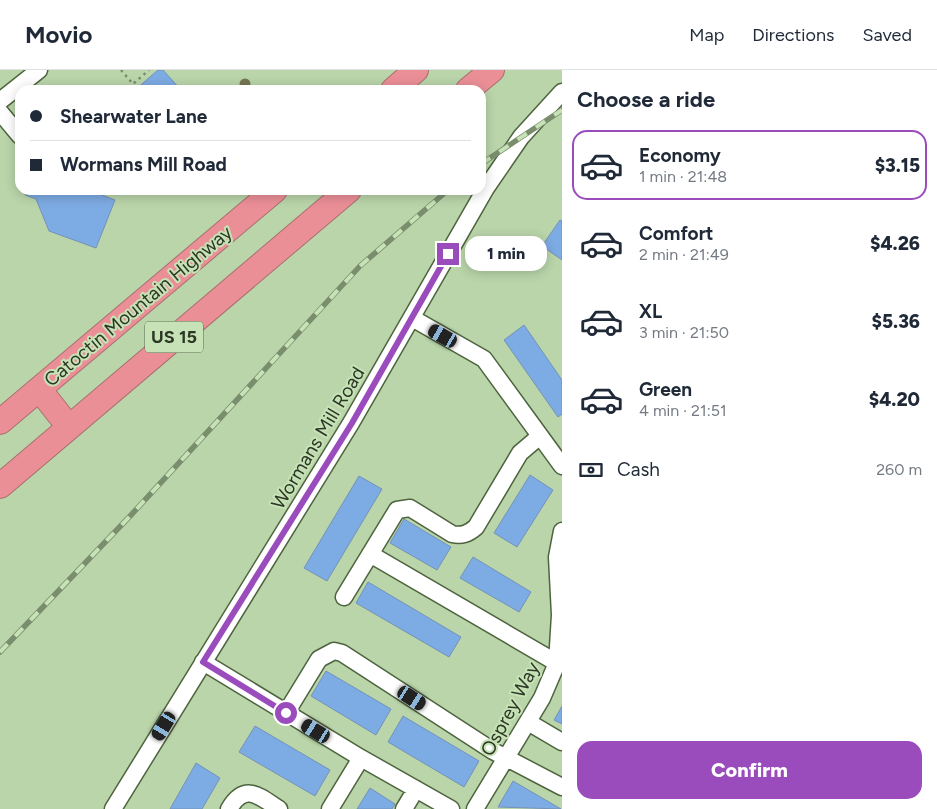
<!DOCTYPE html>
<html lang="en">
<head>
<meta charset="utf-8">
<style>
	:root { --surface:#fff; --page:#f6f6f7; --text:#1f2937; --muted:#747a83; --line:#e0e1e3; --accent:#9a4cbd }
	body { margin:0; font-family:Figtree,sans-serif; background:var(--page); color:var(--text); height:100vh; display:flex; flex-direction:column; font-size:19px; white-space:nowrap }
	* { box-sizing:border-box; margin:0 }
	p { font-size:16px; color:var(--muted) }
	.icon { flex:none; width:28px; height:28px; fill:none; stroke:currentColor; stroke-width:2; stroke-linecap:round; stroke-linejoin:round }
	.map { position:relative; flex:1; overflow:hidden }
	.panel { display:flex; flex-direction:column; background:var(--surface); width:375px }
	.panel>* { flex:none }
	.guide { position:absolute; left:15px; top:15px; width:471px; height:110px; border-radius:15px; box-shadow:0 2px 12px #0003; display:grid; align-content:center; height:110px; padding:0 15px; background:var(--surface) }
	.end { position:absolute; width:22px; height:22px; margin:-11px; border:6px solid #9a4cbd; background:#fff; box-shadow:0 0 0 2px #fff }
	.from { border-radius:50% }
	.bubble { position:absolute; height:35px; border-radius:15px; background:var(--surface); box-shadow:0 2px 12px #0003; font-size:16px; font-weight:800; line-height:35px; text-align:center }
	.car { position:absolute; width:15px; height:30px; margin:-15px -8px; border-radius:6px; box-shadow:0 0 4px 1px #0007; background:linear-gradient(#222 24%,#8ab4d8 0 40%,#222 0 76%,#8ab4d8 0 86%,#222 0) }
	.guide b { display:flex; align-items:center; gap:18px; height:48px; font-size:19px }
	.guide b+b { border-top:1px solid var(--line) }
	.guide i { width:12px; height:12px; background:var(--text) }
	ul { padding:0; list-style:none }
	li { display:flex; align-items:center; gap:15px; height:70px; margin:0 10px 8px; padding:0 5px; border:2px solid transparent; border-radius:15px }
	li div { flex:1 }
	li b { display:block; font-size:19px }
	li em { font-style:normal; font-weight:800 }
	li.active { border-color:var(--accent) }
	li>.icon { width:45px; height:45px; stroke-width:1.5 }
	h2 { padding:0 15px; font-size:22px; line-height:60px }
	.pay { display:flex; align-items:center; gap:12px; height:55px; padding:0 15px; font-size:19px }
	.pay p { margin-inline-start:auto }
	.button { display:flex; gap:10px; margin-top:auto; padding:10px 15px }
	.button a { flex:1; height:58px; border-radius:15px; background:var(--accent); color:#fff; font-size:20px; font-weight:800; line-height:58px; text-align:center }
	header { display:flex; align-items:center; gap:30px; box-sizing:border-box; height:70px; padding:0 25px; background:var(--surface); border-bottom:1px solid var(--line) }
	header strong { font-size:24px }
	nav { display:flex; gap:28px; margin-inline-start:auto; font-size:18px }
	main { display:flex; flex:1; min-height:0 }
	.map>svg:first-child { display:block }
	.building { fill:#7dabe3; stroke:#7492b7 }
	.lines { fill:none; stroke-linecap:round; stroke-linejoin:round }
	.minor-casing { stroke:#4d643e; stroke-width:19 }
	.highway-casing { stroke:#a8706f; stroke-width:26 }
	.path { stroke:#7a8e6e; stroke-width:2.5; stroke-dasharray:2.5 4; stroke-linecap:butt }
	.minor { stroke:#fff; stroke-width:16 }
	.highway { stroke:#eb8f97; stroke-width:24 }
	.rail-casing { stroke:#7a8e6e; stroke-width:5.5 }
	.rail { stroke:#c6e2b6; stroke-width:4; stroke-dasharray:11; stroke-linecap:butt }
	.tree { fill:#747653 }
	.route { stroke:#9a4cbd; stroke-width:6 }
	.labels { text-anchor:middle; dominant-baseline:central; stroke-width:4; stroke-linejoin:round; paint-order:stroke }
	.shield { fill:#c6e2b6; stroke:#5a6a50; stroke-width:1 }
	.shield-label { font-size:18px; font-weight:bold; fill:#2c3725 }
	.street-label { font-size:19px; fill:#2c3725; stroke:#c6e2b6 }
</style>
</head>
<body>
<header>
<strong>Movio</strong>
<nav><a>Map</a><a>Directions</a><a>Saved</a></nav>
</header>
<main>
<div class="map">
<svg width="562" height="739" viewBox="0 0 562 739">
	<rect width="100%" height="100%" fill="#bad5aa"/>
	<!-- building -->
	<path class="building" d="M158,0H163L181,20H135Z
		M27,120H89L115,130L96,178L49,161L36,129L25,125Z
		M560,150L562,151V190L542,176Z
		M524,255L562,310V344L558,347L504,270Z
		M530,405L553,420L517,477L494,463Z
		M359,406L382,419L327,511L304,498Z
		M404,449L451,477L437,500L390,473Z
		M473,487L531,522L519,542L460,508Z
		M368,512L461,567L449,587L356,533Z
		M326,601L391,639L376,665L311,626Z
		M562,636V654L554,650Z
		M403,646L479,691L464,717L388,672Z
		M255,656L330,700L315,726L239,682Z
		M196,693L220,708L202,739H170Z
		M513,711L561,739L498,737Z
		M370,718L395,734L392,739H357Z"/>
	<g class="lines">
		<defs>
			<path id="minor" d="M0,31L39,0
				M0,42L20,66
				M412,248L484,289L562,396
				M370,484L557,593
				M344,527L397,440L410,438L452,464C462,466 468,464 476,457L520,383L540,366
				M203,592L361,688L451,739
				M286,643L319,589L334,581L342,583L493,681L562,717
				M528,652L562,672
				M113,739L351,353L486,118L521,67L562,22
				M229,739C245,712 259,726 279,739
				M330,739L361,688
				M404,739L416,719
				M475,739L542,628L557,593L560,545L557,487L562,461"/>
			<path id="highway" d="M393,20L416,0
				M468,20L492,0
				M39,319L69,357
				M0,352L275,120
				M0,416L349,120"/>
		</defs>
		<!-- minor casing -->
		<use href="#minor" class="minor-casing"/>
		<!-- highway casing -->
		<use href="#highway" class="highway-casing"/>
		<!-- path -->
		<path class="path" d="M121,0L133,14L149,0
			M116,120L117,121"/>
		<!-- minor -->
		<use href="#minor" class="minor"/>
		<!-- highway -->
		<use href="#highway" class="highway"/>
		<defs>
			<path id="rail" d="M481,94L562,40
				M0,582L132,444L360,196L448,120"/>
		</defs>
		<!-- rail casing -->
		<use href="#rail" class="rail-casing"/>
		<!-- rail -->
		<use href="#rail" class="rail"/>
	</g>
	<!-- trees -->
	<circle class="tree" cx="245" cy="14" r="5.5"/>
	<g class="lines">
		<!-- route -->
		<path class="route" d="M286,643L203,592L352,353L448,184"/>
	</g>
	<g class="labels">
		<!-- shield labels -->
		<rect class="shield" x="145" y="251.5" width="58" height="31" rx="4"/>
		<g class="shield-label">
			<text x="174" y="267">US 15</text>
		</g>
		<!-- street labels -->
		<g class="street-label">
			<text transform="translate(138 236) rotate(-40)">Catoctin Mountain Highway</text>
			<text transform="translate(318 368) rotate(-59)">Wormans Mill Road</text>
			<text transform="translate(510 639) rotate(-62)">Osprey Way</text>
		</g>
	</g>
</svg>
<i class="end from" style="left:286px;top:643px"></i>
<i class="end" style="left:448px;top:184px"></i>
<div class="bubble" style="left:465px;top:166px;width:82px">1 min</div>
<i class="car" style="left:443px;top:266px;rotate:300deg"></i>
<i class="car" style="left:412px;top:628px;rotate:123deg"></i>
<i class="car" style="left:164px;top:656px;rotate:211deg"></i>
<i class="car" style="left:316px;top:661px;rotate:301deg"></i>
<div class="guide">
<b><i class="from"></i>Shearwater Lane</b>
<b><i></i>Wormans Mill Road</b>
</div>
</div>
<section class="panel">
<h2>Choose a ride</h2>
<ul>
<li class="active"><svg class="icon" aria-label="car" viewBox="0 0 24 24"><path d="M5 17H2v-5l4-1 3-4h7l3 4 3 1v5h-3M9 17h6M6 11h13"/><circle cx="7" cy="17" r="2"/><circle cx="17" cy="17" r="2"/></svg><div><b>Economy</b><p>1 min · 21:48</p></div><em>$3.15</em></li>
<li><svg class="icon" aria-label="car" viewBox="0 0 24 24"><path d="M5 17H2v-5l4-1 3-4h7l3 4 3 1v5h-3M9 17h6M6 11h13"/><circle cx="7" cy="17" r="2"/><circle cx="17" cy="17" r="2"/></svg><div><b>Comfort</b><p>2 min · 21:49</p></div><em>$4.26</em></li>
<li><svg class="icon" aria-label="car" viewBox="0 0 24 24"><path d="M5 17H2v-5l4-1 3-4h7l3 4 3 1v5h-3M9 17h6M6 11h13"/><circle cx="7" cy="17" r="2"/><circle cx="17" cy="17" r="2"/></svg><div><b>XL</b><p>3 min · 21:50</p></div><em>$5.36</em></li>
<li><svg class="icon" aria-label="car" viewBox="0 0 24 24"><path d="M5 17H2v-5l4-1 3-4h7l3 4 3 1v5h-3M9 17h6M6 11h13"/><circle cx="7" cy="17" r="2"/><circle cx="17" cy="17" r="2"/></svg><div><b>Green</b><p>4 min · 21:51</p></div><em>$4.20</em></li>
</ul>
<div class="pay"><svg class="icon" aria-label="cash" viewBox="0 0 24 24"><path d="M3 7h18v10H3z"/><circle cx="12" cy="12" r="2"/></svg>Cash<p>260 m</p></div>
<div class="button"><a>Confirm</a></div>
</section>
</main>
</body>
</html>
